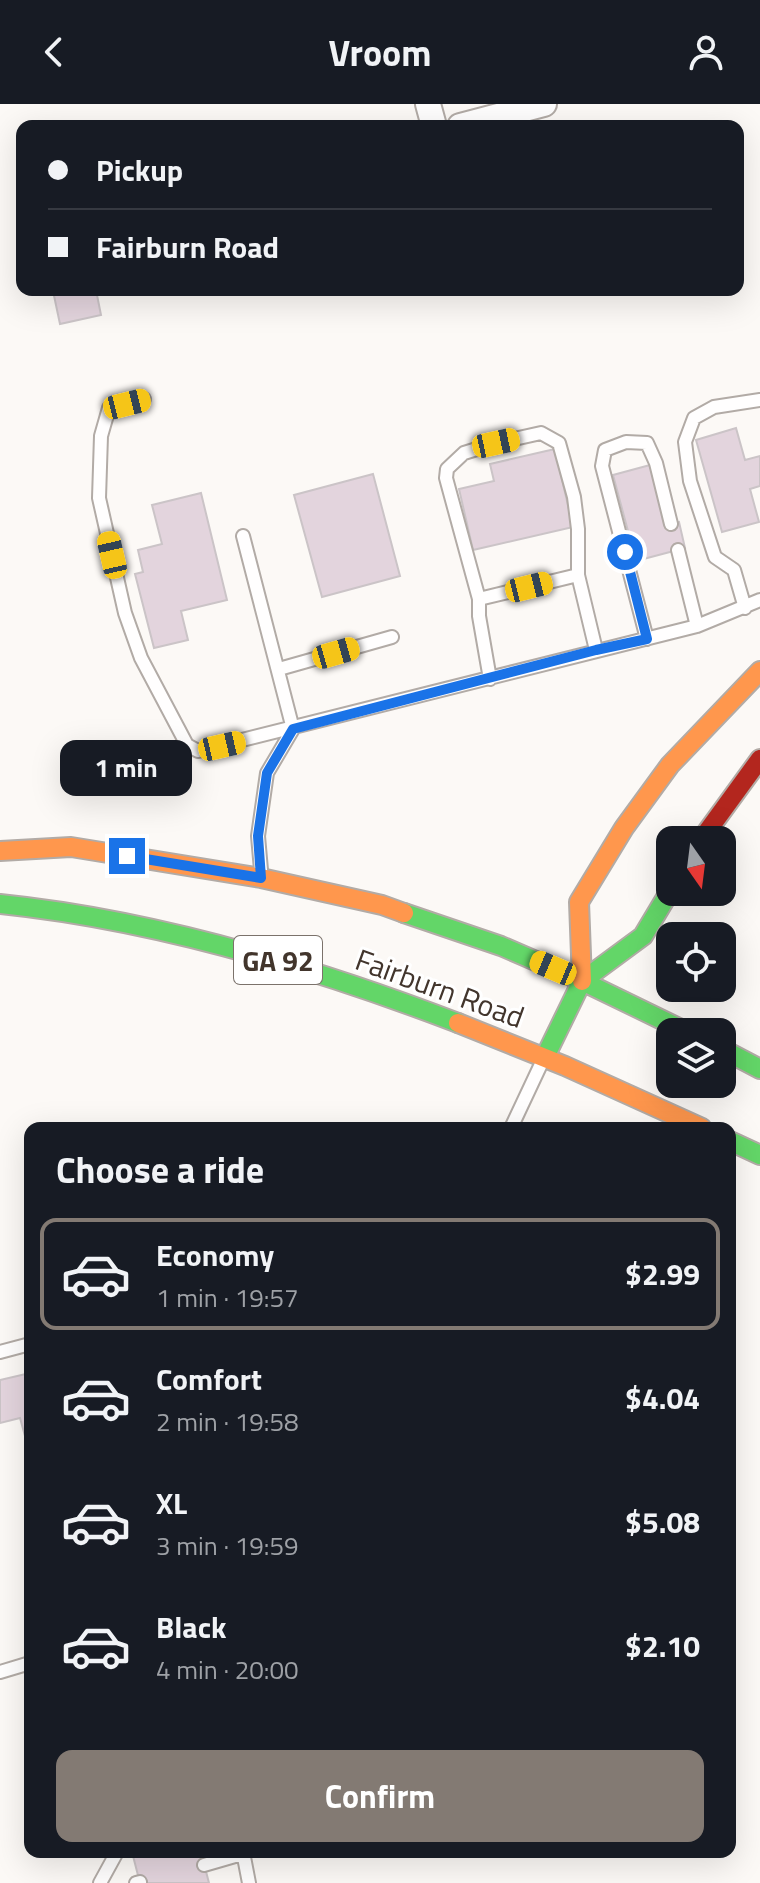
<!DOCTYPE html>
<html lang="en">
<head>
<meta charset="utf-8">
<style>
	:root { --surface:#171b24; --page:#20242c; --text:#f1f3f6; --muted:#9ea1a6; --line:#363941; --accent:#837a73 }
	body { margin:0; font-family:"Titillium Web",sans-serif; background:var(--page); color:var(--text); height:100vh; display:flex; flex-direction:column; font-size:30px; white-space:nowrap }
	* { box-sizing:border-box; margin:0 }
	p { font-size:26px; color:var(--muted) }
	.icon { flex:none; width:44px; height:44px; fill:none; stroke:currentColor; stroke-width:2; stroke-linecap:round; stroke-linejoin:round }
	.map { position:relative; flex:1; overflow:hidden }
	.details { position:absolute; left:24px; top:1018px; width:712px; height:736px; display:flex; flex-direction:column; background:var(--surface); border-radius:16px; box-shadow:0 8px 32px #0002 }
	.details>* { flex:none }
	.hud { position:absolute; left:16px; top:16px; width:728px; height:176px; border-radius:16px; box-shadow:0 8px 32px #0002; display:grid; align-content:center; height:176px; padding:0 32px; background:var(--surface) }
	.needle { width:52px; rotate:166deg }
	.tools { position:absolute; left:656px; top:722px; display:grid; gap:16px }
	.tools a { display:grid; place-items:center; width:80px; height:80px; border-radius:16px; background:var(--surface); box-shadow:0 8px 32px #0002; font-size:40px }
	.end { position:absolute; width:36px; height:36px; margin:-18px; border:10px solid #1a73e8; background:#fff; box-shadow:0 0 0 4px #fff }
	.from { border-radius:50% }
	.bubble { position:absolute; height:56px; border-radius:16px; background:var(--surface); box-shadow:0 8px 32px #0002; font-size:26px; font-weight:700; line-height:56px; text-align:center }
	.car { position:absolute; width:24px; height:48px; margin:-24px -12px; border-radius:10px; box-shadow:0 0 6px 2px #0007; background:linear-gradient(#f5c518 24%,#345 0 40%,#f5c518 0 76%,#345 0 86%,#f5c518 0) }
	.hud b { display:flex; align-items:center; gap:28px; height:76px; font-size:30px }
	.hud b+b { border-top:2px solid var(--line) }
	.hud i { width:20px; height:20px; background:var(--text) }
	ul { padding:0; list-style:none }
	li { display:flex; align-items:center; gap:24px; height:112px; margin:0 16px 12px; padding:0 16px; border:4px solid transparent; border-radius:16px }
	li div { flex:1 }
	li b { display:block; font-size:30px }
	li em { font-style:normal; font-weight:700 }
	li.current { border-color:var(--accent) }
	li>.icon { width:72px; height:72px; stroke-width:1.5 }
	h2 { padding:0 32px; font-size:36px; line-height:96px }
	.button { display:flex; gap:16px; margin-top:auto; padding:16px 32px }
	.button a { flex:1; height:92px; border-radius:16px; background:var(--accent); color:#fff; font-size:32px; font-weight:700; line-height:92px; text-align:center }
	header { display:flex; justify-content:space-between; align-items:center; height:104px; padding:0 32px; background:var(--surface); font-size:36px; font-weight:700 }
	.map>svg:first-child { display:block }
	.building { fill:#e3d4dd; stroke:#cbc4c7; stroke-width:2 }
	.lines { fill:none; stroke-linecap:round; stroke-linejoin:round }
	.lane-casing { stroke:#b2aba6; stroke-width:16 }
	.street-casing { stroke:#b2aba6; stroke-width:28 }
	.fast-casing { stroke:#b2aba6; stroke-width:22 }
	.slow-casing { stroke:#b2aba6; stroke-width:22 }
	.jam-casing { stroke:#b2aba6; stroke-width:22 }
	.lane { stroke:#fffefe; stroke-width:12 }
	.street { stroke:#fffefe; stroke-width:24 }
	.fast { stroke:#63d668; stroke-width:18 }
	.slow { stroke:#ff974d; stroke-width:18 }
	.jam { stroke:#b3261e; stroke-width:18 }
	.route { stroke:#1a73e8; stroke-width:10 }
	.labels { text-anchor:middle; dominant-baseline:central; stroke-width:6; stroke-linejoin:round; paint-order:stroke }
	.shield { fill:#fff; stroke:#7b726b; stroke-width:2 }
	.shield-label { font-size:28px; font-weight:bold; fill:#42352c }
	.street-label { font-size:30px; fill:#42352c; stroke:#fff }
</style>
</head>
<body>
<header><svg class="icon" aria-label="back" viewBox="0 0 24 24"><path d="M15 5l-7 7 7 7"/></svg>Vroom<svg class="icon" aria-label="person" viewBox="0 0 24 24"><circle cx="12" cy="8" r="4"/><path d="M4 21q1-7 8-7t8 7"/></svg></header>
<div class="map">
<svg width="760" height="1779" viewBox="0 0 760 1779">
	<rect width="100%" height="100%" fill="#fcf9f6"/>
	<!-- building -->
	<path class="building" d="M96,186L101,211L60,220L53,187Z
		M736,324L745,356L760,352V382L750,385L759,418L722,428L696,336Z
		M555,345L573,423L473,446L459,385L494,377L490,360Z
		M650,361L666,421L679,418L685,444L636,457L613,371Z
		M373,370L400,472L322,493L294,391Z
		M201,389L227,496L181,507L188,536L154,544L135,470L143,468L138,446L162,440L152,401Z
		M30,1269V1350L20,1314L0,1319V1276Z
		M132,1748H201L209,1779H140Z"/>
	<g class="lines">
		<defs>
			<path id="lane" d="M144,295L109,304L101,332L99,394L125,509L141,554L187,641L198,647L697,522L760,496
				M243,432L293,625L267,669L258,732L261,766
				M678,446L697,522
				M479,495L446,374L447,365L464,349L496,339L541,329L559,339L574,393L578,425V471
				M745,504L734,466L715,453L690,377L685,338L694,314L714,303L760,296
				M647,535L602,362L605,346L626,338L647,339L656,359L671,420
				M279,565L392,533
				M490,575L479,512V495L578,471L596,546
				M511,1024L542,958
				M0,1248L30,1240
				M0,1568L30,1559
				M243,1748L249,1779
				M204,1761L242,1750
				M100,1779L117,1748
				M136,1779L140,1778"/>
			<path id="street" d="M428,0L434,22
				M460,22L544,0"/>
			<path id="fast" d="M0,800C156,816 312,863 458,919
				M404,809L501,842L582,877L687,928
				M722,945L760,965
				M545,953L582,877L643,832L670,787
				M730,1037L760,1051"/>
			<path id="slow" d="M0,747L71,743L261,774L382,801L404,809
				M582,877L579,798L624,724L670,661L760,567
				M458,919L565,962L702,1024"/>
			<path id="jam" d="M701,736L760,655"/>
		</defs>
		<!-- lane casing -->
		<use href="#lane" class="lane-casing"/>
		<!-- street casing -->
		<use href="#street" class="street-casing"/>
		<!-- fast casing -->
		<use href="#fast" class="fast-casing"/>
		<!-- slow casing -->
		<use href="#slow" class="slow-casing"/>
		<!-- jam casing -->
		<use href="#jam" class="jam-casing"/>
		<!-- lane -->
		<use href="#lane" class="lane"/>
		<!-- street -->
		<use href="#street" class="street"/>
		<!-- fast -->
		<use href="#fast" class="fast"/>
		<!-- slow -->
		<use href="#slow" class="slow"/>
		<!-- jam -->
		<use href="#jam" class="jam"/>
	</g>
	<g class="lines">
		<!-- route -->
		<path class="route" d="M127,752L261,774L258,732L267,669L293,625L596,546L647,535L625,448"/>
	</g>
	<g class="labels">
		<!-- shield labels -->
		<rect class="shield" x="234" y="832" width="88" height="48" rx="6"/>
		<g class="shield-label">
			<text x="278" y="856">GA 92</text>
		</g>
		<!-- street labels -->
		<g class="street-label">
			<text transform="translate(440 884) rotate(20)">Fairburn Road</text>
		</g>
	</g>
</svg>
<div class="tools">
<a><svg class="needle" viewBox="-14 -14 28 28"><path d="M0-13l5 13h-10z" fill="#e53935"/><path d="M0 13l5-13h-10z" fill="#9ea1a6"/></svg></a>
<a><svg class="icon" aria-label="locate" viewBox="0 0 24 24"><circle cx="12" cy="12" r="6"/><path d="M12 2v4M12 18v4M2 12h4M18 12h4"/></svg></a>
<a><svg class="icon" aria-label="layers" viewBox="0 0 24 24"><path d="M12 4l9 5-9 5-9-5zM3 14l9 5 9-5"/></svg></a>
</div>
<i class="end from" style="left:625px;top:448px"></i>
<i class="end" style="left:127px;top:752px"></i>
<div class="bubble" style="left:60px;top:636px;width:132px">1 min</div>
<i class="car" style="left:127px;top:300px;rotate:76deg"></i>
<i class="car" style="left:496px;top:339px;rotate:78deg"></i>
<i class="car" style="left:112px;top:451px;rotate:347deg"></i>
<i class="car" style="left:529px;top:483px;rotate:76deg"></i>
<i class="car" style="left:336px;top:549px;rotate:74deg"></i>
<i class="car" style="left:222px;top:642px;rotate:77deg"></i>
<i class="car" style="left:553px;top:864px;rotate:293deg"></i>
<div class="hud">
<b><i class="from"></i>Pickup</b>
<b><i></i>Fairburn Road</b>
</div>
<section class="details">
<h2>Choose a ride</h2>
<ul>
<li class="current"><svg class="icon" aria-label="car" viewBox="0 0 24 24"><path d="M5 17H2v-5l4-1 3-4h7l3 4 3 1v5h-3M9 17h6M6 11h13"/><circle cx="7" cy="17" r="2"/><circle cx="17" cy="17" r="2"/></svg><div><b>Economy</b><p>1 min · 19:57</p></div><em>$2.99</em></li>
<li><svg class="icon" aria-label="car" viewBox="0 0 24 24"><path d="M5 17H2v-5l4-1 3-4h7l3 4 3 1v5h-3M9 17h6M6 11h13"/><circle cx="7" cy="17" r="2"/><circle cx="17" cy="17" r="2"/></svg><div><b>Comfort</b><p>2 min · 19:58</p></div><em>$4.04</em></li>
<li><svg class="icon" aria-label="car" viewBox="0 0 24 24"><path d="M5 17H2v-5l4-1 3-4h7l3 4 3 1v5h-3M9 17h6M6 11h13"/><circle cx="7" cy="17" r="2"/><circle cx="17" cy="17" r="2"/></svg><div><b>XL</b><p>3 min · 19:59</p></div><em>$5.08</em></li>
<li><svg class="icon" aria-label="car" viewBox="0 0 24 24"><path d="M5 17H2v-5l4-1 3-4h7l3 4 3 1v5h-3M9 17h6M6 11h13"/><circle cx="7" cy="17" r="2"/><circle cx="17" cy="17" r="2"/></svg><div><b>Black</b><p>4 min · 20:00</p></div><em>$2.10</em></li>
</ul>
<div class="button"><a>Confirm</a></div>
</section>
</div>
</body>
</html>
